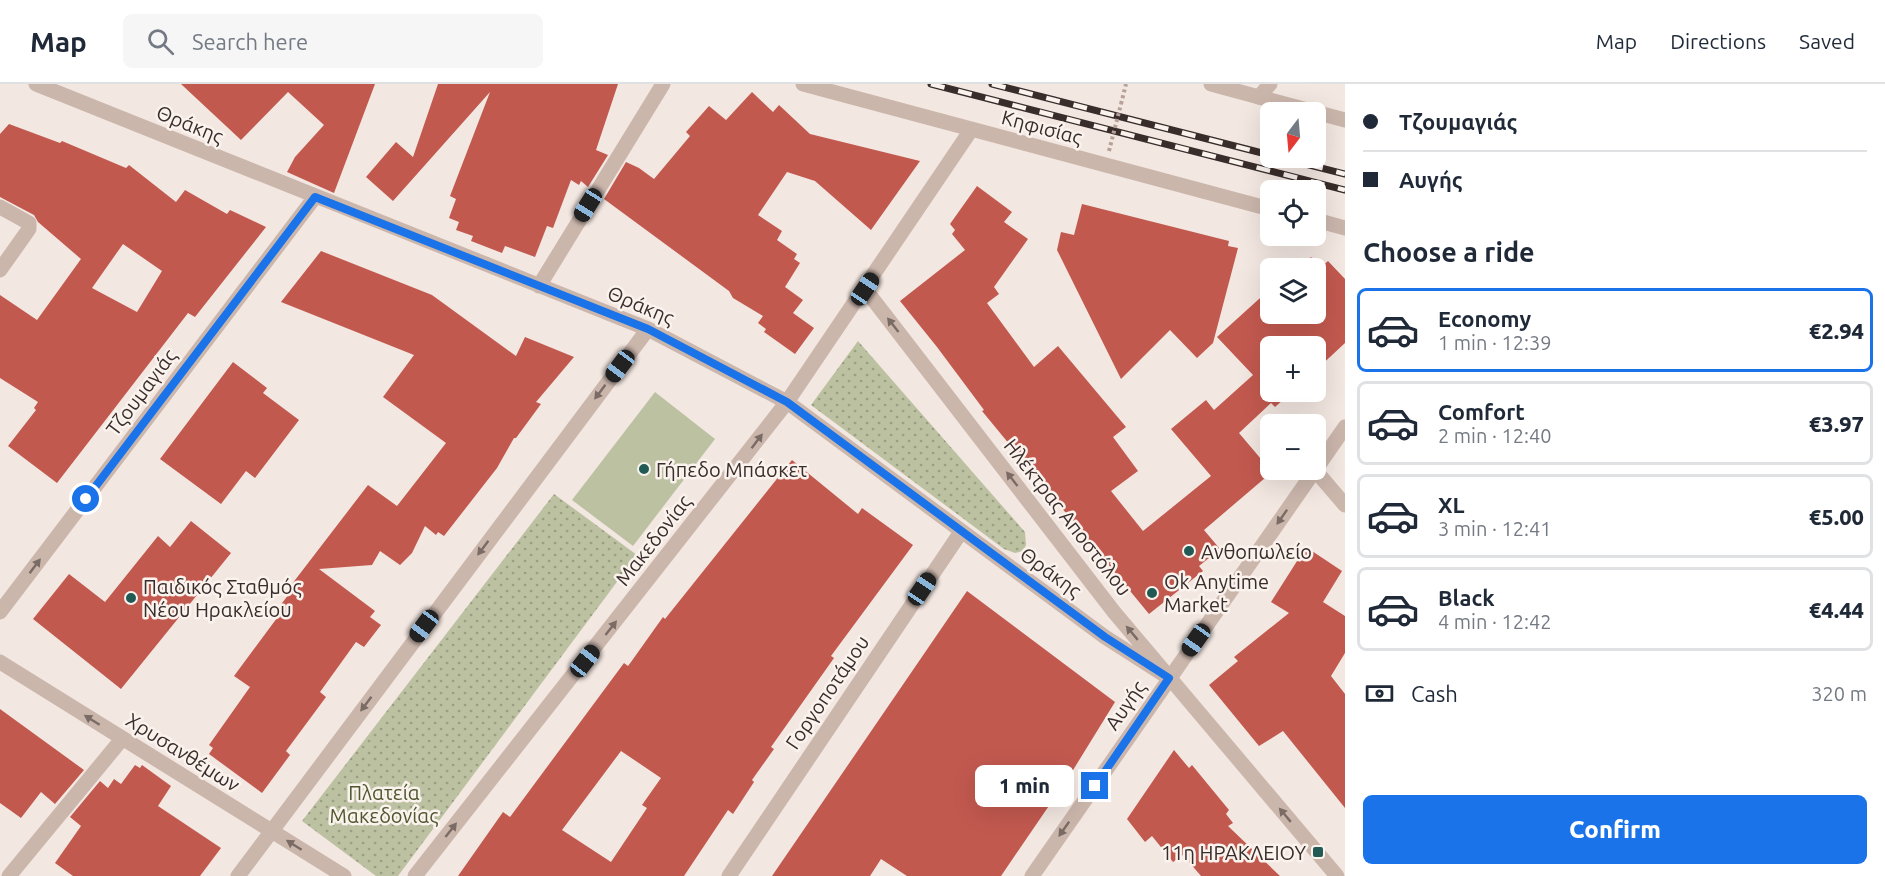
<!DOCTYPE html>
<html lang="en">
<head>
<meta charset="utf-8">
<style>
	:root { --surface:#fff; --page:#f6f6f7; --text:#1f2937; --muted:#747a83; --line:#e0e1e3; --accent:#1a73e8 }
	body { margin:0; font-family:Ubuntu,sans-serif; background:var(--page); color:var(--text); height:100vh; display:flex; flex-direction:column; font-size:22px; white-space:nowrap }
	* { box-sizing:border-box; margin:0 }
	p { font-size:20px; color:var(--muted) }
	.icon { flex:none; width:33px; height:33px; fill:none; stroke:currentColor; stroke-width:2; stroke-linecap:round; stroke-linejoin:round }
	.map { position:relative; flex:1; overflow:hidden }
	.side { display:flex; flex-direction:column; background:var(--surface); width:540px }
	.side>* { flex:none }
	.hud { display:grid; align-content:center; height:132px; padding:0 18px; background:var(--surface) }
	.needle { width:39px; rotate:196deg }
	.controls { position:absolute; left:1260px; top:18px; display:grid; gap:12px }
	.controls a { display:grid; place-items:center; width:66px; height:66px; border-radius:9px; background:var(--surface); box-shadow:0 6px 24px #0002; font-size:30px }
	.end { position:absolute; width:27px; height:27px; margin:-14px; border:8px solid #1a73e8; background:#fff; box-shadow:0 0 0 3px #fff }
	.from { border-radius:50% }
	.bubble { position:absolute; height:42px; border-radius:9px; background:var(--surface); box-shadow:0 6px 24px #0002; font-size:20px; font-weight:800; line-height:42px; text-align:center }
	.car { position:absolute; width:18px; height:36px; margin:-18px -9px; border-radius:8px; box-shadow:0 0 4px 2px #0007; background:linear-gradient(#222 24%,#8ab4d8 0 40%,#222 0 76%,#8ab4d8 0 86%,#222 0) }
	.hud b { display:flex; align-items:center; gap:21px; height:57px; font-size:22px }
	.hud b+b { border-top:2px solid var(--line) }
	.hud i { width:15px; height:15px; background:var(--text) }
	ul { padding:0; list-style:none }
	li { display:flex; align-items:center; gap:18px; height:84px; margin:0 12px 9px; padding:0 6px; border:3px solid var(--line); border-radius:9px }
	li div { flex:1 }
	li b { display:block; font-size:22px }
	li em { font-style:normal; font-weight:800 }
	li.selected { border-color:var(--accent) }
	li>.icon { width:54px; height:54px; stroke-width:1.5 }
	h2 { padding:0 18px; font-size:27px; line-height:72px }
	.pay { display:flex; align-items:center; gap:15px; height:66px; padding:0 18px; font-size:22px }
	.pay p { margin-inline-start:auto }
	.cta { display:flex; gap:12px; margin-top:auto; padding:12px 18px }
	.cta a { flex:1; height:69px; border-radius:9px; background:var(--accent); color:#fff; font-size:24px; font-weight:800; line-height:69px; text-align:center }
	header { display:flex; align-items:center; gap:36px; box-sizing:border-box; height:84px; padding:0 30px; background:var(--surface); border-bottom:2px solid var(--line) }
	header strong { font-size:28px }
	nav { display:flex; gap:33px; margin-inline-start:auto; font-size:21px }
	.search { width:420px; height:54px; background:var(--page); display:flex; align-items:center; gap:15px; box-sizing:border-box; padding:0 21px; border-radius:9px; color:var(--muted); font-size:22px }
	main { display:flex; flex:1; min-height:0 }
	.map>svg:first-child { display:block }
	.park { fill:url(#park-dots) }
	.garden { fill:#bcc2a1 }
	.building { fill:#c2594f; fill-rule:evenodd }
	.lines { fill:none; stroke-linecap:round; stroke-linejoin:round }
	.path { stroke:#b7a097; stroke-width:4; stroke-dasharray:3 3; stroke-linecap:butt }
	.pedestrian { stroke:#cbb6ac; stroke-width:15 }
	.minor { stroke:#cbb6ac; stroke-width:15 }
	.tertiary { stroke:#cbb6ac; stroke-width:15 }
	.rail-casing { stroke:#392d2b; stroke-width:7 }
	.rail { stroke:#faf2ed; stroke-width:4.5; stroke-dasharray:14; stroke-linecap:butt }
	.path-bridge { stroke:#b7a097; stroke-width:4; stroke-dasharray:3 3; stroke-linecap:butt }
	.oneway { fill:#7b6b65 }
	.route { stroke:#1a73e8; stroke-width:8 }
	.poi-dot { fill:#215a55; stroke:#faf2ed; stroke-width:2 }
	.labels { text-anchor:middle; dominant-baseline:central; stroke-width:5; stroke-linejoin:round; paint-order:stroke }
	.street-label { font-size:20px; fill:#392d2b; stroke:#faf2ed }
	.poi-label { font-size:20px; fill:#392d2b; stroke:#faf2ed; text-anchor:start }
	.park-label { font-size:20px; fill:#4f572f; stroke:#faf2ed }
</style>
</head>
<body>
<header>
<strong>Map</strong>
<div class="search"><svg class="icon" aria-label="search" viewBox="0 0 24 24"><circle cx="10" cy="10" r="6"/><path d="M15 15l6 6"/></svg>Search here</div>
<nav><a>Map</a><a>Directions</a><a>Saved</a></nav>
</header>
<main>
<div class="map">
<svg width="1345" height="792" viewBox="0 0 1345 792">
	<defs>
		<pattern id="park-dots" width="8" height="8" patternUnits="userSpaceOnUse" patternTransform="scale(1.5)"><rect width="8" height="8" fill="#bcc2a1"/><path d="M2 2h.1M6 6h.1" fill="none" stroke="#9a9e83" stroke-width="1.8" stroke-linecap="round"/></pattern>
	</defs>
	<rect width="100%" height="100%" fill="#f3e7e1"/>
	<!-- park -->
	<path class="park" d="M858,257L1025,448L1026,461L1023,467L1015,469L1004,465L811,321Z
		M554,410L637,471L398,792H376L302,737Z"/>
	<!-- garden -->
	<path class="garden" d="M655,308L715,355L633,462L572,416Z"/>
	<!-- building -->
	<path class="building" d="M181,0H375L334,109L287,88L295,73L324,41L288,8L241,56Z
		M438,0H618L596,66L608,71L588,103L581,97L579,101L571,96L553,144L547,142L535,173L505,162L502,169L471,157L473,152L456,146L459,138L449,134L456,115L450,112L490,8L393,117L366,93L396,58L413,73Z
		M752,8L773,28L779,21L810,50L920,77L871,146L815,97L787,88L758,131L782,147L777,156L797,170L794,175L800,179L785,203L803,216L793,229L814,244L795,270L764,248L766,245L758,239L763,232L733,214L729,207L604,115L626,78L639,84L654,95L690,52L686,48L709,22L726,36Z
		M9,40L60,59L62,57L126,84L129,81L176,118L185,106L227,130L230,126L266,143L195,233L188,229L57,399L8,362L36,326L34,324L38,318L0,294V211L37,236L81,175L38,138L34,131L0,113V50ZM123,160L162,187L137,228L92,204Z
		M977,102L1012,128L1004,138L1028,155L994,203L999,210L987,219L1034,283L1058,262L1126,343L1113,353L1138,387L1111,407L1143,447L1211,392L1171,345L1206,316L1214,326L1253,291L1217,253L1270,205V230H1316V184H1299L1311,173L1320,184L1328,177L1345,195V259L1316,286V262H1270V308H1292L1275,323L1271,319L1239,349L1272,388L1204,446L1220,465L1199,482L1203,487L1149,530L982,327L984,326L937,263L900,217L965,166L952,150L955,146L950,140Z
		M1082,120L1229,157L1228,162L1238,164L1213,259L1197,274L1170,246L1121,295L1057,166L1061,148L1074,151Z
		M321,167L432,211L516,272L525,253L574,273L536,318L541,320L516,354H514L497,384L444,452L438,448L436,451L425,442L412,469L400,481L380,467L372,481L319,485L375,527L370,533L381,541L364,563L356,558L320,608L326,613L286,667L290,671L262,709L209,670L213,664L209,661L250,603L234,592L277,534L273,531L295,502L292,500L368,401L397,422L446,359L383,313L414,271L281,218Z
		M233,278L267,304L263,309L299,336L255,394L246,387L221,420L160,375Z
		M792,376L858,430L862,424L913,461L831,572L834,574L771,663L774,665L752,696L754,698L733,730L728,726L684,792H458L503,728L510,733L624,579L628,582L631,578L663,533L665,535ZM621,667L661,694L642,721L647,724L611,778L562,746Z
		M191,437L231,469L121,605L33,535L69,490L105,518L158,452L170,463Z
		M1306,463L1342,487L1323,518L1345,532V569L1331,592L1345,610V724L1283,647L1259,662L1209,601L1238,577L1234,573L1289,529L1271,518Z
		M967,507L1115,618L1070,691L1001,792H907L881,775L870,792H772Z
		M0,625L84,686L55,720L41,708L21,734L0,719Z
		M1174,666L1189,684L1192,681L1229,726L1226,730L1233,739L1228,742L1280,792H1201L1183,771L1173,778L1152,752L1145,758L1127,735Z
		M135,681L140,684L142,681L171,702L158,722L221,764L200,792H73L55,779L81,742L70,733L100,697L108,704L114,695L121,700Z"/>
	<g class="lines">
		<!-- path -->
		<path class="path" d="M1121,20L1126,0"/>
		<!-- pedestrian -->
		<path class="pedestrian" d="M1211,0L1259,13"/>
		<!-- minor -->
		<path class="minor" d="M36,0L648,245L787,318L1105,553L1169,594
			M803,0L1270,125
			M1270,0L1259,13L1345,36
			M0,123L29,139V145L0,186
			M1316,136L1345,144
			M539,202L663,0
			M865,205L1114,528L1337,792
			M1315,386L1345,421
			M0,528L315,113
			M0,578L344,792
			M9,792L122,655
			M238,792L648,245
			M415,792L787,318L971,46
			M729,792L961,448"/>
		<!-- tertiary -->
		<path class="tertiary" d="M1316,385L1345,343
			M1032,792L1315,386"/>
		<defs>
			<path id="rail" d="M931,0L1345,106
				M992,0L1270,71
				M1282,74L1345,90"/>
		</defs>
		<!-- rail casing -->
		<use href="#rail" class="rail-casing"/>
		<!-- rail -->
		<use href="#rail" class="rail"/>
		<!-- path-bridge -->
		<path class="path-bridge" d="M1109,67L1121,20"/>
	</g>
	<!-- one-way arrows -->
	<defs><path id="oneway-solid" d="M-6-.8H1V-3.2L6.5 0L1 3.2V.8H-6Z" transform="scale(1.5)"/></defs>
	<g class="oneway">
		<use href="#oneway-solid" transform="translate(893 241) rotate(-128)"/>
		<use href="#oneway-solid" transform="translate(600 308) rotate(127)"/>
		<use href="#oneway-solid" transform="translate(757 357) rotate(-53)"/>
		<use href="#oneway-solid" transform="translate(1012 395) rotate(-128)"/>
		<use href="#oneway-solid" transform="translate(1282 433) rotate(125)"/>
		<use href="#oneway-solid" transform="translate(483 464) rotate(127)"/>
		<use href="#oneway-solid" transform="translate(35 482) rotate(-53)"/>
		<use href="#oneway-solid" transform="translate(611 544) rotate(-52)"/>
		<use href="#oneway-solid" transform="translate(1132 549) rotate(-130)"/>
		<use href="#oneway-solid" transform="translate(366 620) rotate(127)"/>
		<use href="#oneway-solid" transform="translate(92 636) rotate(-148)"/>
		<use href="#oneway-solid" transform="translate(1285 731) rotate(-130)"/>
		<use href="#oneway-solid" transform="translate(1064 745) rotate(125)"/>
		<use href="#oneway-solid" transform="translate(451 746) rotate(-52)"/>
		<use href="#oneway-solid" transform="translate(294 761) rotate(-148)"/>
	</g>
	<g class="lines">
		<!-- route -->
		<path class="route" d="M86,415L315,113L648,245L787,318L1105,553L1169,594L1095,702"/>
	</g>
	<!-- markers -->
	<g class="poi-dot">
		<circle cx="644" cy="385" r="6"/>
		<circle cx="1189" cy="467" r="6"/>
		<circle cx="1152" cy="509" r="6"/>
		<circle cx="131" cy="514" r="6"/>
		<rect x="1312" y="762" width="12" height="12" rx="3"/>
	</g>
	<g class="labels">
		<!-- street labels -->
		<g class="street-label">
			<text transform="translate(190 40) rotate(22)">Θράκης</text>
			<text transform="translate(1042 43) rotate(15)">Κηφισίας</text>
			<text transform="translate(641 221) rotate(23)">Θράκης</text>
			<text transform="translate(141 308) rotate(-53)">Τζουμαγιάς</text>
			<text transform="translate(1068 433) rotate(52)">Ηλέκτρας Αποστόλου</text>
			<text transform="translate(653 456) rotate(-52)">Μακεδονίας</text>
			<text transform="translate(1051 488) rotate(36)">Θράκης</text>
			<text transform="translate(827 608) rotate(-56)">Γοργοποτάμου</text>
			<text transform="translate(1125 621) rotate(-55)">Αυγής</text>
			<text transform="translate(183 668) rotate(32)">Χρυσανθέμων</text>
		</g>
		<!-- poi labels -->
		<g class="poi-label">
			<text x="656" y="385">Γήπεδο Μπάσκετ</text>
			<text x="1201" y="467">Ανθοπωλείο</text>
			<text x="1164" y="497">Ok Anytime<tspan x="1164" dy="23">Market</tspan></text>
			<text x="143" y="502">Παιδικός Σταθμός<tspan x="143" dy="23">Νέου Ηρακλείου</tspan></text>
			<text x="1306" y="768" text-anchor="end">11η ΗΡΑΚΛΕΙΟΥ</text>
		</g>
		<!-- park labels -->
		<g class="park-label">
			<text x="384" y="708">Πλατεία<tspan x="384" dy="23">Μακεδονίας</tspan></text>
		</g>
	</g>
</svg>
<div class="controls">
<a><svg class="needle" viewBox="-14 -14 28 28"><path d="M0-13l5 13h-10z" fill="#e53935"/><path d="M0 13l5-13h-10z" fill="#747a83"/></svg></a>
<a><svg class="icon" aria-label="locate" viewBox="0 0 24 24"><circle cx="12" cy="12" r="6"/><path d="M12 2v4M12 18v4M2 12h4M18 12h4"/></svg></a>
<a><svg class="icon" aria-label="layers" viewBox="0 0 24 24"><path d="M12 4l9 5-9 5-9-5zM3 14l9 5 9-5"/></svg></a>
<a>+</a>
<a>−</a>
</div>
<i class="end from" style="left:86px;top:415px"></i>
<i class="end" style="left:1095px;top:702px"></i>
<div class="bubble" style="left:975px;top:681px;width:99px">1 min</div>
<i class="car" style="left:588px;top:121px;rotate:212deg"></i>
<i class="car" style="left:865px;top:205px;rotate:34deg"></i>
<i class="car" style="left:620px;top:282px;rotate:217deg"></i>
<i class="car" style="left:922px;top:505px;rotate:34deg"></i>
<i class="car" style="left:424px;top:542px;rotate:217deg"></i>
<i class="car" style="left:1196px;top:556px;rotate:215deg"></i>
<i class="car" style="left:585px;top:577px;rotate:38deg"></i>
</div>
<section class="side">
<div class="hud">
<b><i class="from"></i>Τζουμαγιάς</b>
<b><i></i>Αυγής</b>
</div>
<h2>Choose a ride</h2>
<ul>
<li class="selected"><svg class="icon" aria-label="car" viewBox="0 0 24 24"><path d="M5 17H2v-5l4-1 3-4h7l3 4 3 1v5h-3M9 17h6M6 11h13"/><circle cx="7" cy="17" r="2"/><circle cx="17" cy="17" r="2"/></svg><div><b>Economy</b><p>1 min · 12:39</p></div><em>€2.94</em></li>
<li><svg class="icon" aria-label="car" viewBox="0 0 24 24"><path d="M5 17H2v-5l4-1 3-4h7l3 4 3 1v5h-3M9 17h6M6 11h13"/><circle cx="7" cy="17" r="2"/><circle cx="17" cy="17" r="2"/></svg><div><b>Comfort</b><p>2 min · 12:40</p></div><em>€3.97</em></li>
<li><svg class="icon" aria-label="car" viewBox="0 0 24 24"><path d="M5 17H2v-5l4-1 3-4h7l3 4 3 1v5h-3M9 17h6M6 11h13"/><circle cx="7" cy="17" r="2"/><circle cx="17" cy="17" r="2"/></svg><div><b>XL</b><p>3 min · 12:41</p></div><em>€5.00</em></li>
<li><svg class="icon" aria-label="car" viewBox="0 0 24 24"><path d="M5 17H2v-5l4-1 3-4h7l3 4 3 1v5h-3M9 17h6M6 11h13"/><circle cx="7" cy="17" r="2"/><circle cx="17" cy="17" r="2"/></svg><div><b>Black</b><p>4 min · 12:42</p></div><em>€4.44</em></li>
</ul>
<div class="pay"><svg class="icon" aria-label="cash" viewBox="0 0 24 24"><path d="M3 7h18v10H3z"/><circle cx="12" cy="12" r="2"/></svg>Cash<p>320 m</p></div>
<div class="cta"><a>Confirm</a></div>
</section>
</main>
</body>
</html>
